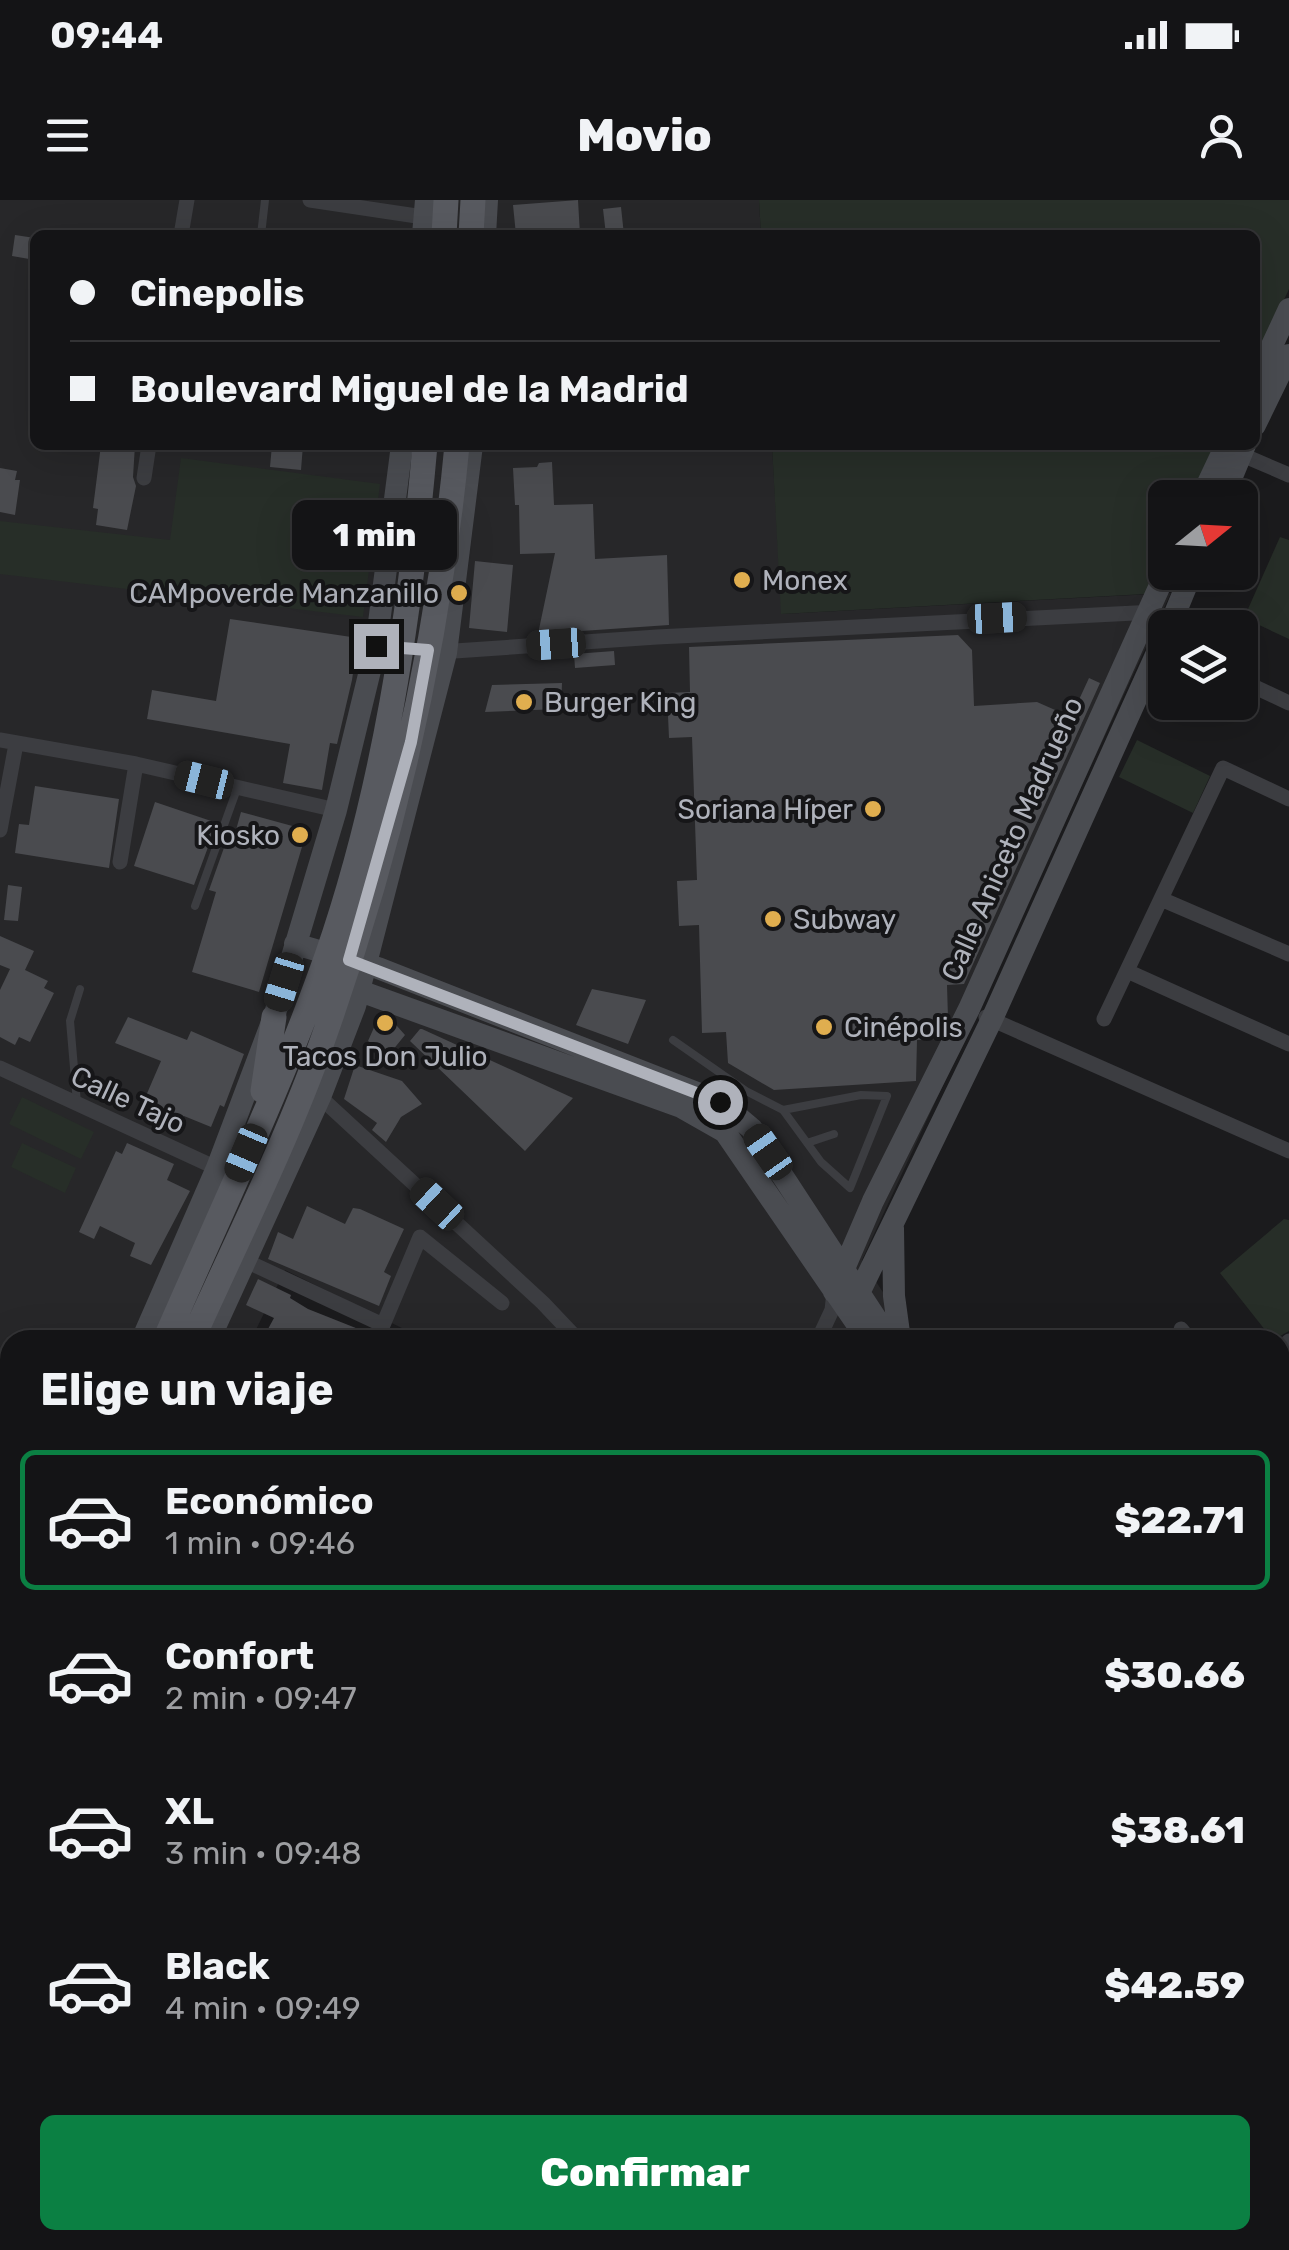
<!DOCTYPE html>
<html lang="es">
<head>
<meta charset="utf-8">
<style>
	:root { --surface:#141416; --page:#212123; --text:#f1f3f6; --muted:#9d9ea1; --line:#333335; --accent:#0b8043 }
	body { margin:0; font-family:Rubik,sans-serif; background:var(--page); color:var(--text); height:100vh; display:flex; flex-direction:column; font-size:38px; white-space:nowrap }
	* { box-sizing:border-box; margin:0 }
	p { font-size:32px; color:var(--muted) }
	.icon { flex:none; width:55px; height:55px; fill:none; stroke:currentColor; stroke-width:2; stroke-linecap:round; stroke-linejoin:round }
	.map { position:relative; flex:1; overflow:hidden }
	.drawer { position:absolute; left:0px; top:1130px; width:1290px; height:920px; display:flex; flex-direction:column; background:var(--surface); border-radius:30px 30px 0 0; box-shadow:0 10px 40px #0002,0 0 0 2px var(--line) }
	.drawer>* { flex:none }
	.hud { position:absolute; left:30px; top:30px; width:1230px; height:220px; border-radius:15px; box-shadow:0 10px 40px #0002,0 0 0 2px var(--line); display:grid; align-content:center; height:220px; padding:0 40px; background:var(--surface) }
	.needle { width:65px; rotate:72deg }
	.tools { position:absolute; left:1148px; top:280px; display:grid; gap:20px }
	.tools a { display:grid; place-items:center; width:110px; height:110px; border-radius:15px; background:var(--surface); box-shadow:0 10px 40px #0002,0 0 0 2px var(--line); font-size:50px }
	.end { position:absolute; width:45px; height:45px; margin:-22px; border:12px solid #afb2bb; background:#111; box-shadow:0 0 0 5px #111 }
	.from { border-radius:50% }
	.bubble { position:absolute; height:70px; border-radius:15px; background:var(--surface); box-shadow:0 10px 40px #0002,0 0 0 2px var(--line); font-size:32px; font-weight:800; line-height:70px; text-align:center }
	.car { position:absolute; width:30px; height:60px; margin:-30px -15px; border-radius:12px; box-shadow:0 0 8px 2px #0007; background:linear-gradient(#222 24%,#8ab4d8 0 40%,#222 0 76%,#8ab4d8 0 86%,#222 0) }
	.hud b { display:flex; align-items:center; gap:35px; height:95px; font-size:38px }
	.hud b+b { border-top:2px solid var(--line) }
	.hud i { width:25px; height:25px; background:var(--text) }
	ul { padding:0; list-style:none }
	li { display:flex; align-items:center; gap:30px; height:140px; margin:0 20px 15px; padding:0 20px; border:5px solid transparent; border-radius:15px }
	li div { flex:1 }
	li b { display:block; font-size:38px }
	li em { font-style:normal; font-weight:800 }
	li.active { border-color:var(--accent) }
	li>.icon { width:90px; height:90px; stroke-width:1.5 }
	h2 { padding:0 40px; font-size:45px; line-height:120px }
	.action { display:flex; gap:20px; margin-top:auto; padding:20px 40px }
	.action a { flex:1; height:115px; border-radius:15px; background:var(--accent); color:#fff; font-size:40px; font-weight:800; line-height:115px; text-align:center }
	.status { display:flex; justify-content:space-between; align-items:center; height:70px; padding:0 50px; background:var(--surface); direction:ltr }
	.status svg { height:28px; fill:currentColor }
	header { display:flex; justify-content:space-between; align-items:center; height:130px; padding:0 40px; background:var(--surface); font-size:45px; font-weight:800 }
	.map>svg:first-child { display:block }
	.built { fill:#272729 }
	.green { fill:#272e28 }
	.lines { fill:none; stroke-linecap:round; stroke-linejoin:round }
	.river { stroke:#363e45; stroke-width:30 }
	.building { fill:#4a4b4f }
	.lane { stroke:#3c3d41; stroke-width:8 }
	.street { stroke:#3c3d41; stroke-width:15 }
	.secondary { stroke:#4a4c51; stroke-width:22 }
	.primary { stroke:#585a60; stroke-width:25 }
	.route { stroke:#afb2bb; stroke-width:12 }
	.poi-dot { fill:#e0ae4f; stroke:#161618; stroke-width:4 }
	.labels { text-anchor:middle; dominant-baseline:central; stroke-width:8; stroke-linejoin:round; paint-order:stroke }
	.poi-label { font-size:28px; fill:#afb2bb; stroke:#161618; text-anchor:start }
	.street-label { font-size:28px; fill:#afb2bb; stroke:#161618 }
</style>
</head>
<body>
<div class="status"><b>09:44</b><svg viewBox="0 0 49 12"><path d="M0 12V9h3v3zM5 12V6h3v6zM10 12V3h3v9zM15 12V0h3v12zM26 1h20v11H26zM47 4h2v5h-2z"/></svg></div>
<header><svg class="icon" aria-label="menu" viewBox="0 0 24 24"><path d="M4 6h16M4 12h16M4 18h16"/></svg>Movio<svg class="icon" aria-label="person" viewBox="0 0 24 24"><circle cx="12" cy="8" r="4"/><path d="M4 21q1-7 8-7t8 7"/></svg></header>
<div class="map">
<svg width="1289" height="2050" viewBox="0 0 1289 2050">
	<rect width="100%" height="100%" fill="#1b1b1d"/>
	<!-- built -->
	<path class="built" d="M0,0H759L761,35H35V245H772L782,414L1171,393L862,1060L914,1140H426L285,1070L251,1140H10V2040H49L45,2050H19L0,2041Z"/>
	<!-- green -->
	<path class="green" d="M759,0H1289V89L1255,162V35H761Z
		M772,245H1216L1192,297L1165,298V355L1146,394L781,414Z
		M181,258L380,284L363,417L0,374V321L170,340Z
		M1280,337L1289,340V439L1244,418Z
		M1137,540L1210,576L1193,613L1119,577Z
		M22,897L94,932L81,959L9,924Z
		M22,943L76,968L65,993L11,967Z
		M1284,1019L1289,1020V1131L1273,1140L1220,1073Z
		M1280,1474L1289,1484V1567L1280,1574Z
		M49,2040H629V2050H45Z"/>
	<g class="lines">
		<!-- river -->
		<path class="river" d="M602,2040V2050"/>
	</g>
	<!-- building -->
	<path class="building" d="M578,0L580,35H516L513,5Z
		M621,7L624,35H606L603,9Z
		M15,35L35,38V60L12,56Z
		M101,245H135L133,277L136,286L127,330L96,325L98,309L93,308Z
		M272,245H303L301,270L270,267Z
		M552,262L554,305L593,304L595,359L667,355L669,425L538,434L555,353L520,354L519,305H515L513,268L537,267L539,263Z
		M0,268L17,271L15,280H20L15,315L0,312Z
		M475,361L513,365L507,432L469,428Z
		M230,419L358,438L352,480L337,544L330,543L322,590L283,583L290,544L147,519L152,490L216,501Z
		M958,435L972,450L974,506L1037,502L1071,517L1089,478L1100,483L964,784L947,785L948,818L937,839L917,840L916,881L774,890L728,863L726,832L702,833L699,725L679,726L677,681L697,680L692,537L669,538L667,493L690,492L689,447Z
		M614,451L615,465L575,468L574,454Z
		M562,483L561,509L485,512L492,485Z
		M35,586L119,599L109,668L15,653L19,624L29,625Z
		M155,602L217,623L194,685L134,666Z
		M241,612L307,630L259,792L192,772L216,692L209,690L231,628L236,630Z
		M8,685L22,687L18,721L4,720Z
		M0,736L34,751L25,770L48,781L44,788L54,793L30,842L19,837L15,845L0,837V790L10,769L0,765Z
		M592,789L646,800L628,844L576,825Z
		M380,814L389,817L405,835L388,856L368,841Z
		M128,817L187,840L191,831L244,854L224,907L220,905L211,927L184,916L178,929L139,912L161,861L115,843Z
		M420,829H422L573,898L525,951L410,841Z
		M355,865L402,881L422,904L401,917L386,942L372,930L377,923L344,899Z
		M127,943L174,964L167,980L190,991L151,1065L130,1056L135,1043L100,1026L94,1039L79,1032L116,951L122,954Z
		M307,1006L345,1024L353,1008L360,1009L404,1029L384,1072L391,1076L379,1106L268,1059L278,1032L293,1039Z
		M258,1079L291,1095L290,1098L308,1109L386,1140H310L295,1134L290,1140L268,1129L274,1118L246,1105Z"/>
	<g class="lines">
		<!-- lane -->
		<path class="lane" d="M261,35L265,0
			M195,706L237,589
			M673,840L746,891L783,910L821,962L850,988L887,896L861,895L783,910
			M77,903L70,821L80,789
			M807,943L834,934
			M1280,1916L1289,1910
			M1280,1956L1289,1950"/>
		<!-- street -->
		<path class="street" d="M310,0L430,18
			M181,35L187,0
			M1233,251L1289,275
			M144,278L149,245
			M440,452L657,437L1155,412
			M1240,480L1289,503
			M0,540L136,564L336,610
			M0,630L16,544
			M120,662L136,564
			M1161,699L1289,754
			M1127,771L1289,844
			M986,817L1289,951
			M1104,819L1223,568L1289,599
			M0,868L223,971
			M320,897L543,1103L578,1140
			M246,1061L383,1125L420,1037L502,1103
			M1181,1129L1190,1140
			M818,1140L832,1110L834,1092
			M1280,1149L1289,1141
			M0,1171L10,1175
			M1280,1334L1289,1345
			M0,1434L10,1412
			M1280,1661L1289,1653
			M1280,1807L1289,1801
			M993,2050L1002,2040"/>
		<!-- secondary -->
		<path class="secondary" d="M423,35L426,0
			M485,35L487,0
			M1255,182L1289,109
			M1255,225L1289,155
			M1201,298L1226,245
			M1223,298L1245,245
			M1169,428L1192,372
			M295,744L378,768L720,902L752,929L890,1140
			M349,787L681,907L725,932L868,1140
			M893,1029L894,1096L900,1140
			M834,1092L873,1001L969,809L1166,372
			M846,1106L860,1091L992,819L1165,435
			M142,1140L217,968L274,817L336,610L376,446L402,245
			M209,1140L320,897L355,806L446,453L472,245
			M0,1455L10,1433
			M0,1602L10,1580
			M1280,1730L1289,1744
			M1280,1769L1289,1782"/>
		<!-- primary -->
		<path class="primary" d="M444,35L446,0
			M471,35L473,0
			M263,891L274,817
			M165,1140C220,1013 281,887 327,756C384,592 410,417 425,245
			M192,1140C236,1042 286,943 322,842C391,649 438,448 457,245
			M0,1505L10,1484
			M0,1560L10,1538"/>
	</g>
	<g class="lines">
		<!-- route -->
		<path class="route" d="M376,446L428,450L411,542L349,760L720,902"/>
	</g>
	<!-- markers -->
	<g class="poi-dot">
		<circle cx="742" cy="380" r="10"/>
		<circle cx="459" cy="393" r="10"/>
		<circle cx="524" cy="502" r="10"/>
		<circle cx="873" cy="609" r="10"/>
		<circle cx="300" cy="635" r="10"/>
		<circle cx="773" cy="719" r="10"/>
		<circle cx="385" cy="823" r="10"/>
		<circle cx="824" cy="827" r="10"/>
	</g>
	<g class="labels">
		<!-- poi labels -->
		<g class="poi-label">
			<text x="762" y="380">Monex</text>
			<text x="439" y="393" text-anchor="end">CAMpoverde Manzanillo</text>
			<text x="544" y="502">Burger King</text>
			<text x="853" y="609" text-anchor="end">Soriana Híper</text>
			<text x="280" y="635" text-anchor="end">Kiosko</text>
			<text x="793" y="719">Subway</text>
			<text x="844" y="827">Cinépolis</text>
			<text x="385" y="856" text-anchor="middle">Tacos Don Julio</text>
		</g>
		<!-- street labels -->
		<g class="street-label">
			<text transform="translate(1012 639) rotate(-66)">Calle Aniceto Madrueño</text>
			<text transform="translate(128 900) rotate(25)">Calle Tajo</text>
		</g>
	</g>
</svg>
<div class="tools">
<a><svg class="needle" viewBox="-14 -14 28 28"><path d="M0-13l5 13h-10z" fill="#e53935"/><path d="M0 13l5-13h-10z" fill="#9d9ea1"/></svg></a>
<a><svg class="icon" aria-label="layers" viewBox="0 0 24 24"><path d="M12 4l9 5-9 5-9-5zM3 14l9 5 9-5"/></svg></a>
</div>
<i class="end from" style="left:720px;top:902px"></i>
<i class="end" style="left:376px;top:446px"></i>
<div class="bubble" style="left:292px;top:300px;width:165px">1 min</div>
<i class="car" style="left:997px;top:418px;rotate:87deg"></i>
<i class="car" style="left:556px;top:444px;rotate:266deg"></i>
<i class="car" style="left:204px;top:580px;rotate:284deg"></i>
<i class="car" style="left:284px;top:782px;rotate:197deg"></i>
<i class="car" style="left:768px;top:952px;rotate:325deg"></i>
<i class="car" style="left:246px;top:953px;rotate:203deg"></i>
<i class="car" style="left:437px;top:1004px;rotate:313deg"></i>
<div class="hud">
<b><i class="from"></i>Cinepolis</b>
<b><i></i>Boulevard Miguel de la Madrid</b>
</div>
<section class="drawer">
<h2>Elige un viaje</h2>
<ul>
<li class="active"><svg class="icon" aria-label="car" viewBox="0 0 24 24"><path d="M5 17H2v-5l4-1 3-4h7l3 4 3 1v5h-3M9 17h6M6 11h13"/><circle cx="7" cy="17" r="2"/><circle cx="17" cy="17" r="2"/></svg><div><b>Económico</b><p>1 min · 09:46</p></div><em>$22.71</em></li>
<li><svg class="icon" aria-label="car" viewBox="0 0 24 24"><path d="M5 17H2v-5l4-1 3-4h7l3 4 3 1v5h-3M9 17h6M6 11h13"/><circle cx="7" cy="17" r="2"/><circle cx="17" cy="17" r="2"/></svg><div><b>Confort</b><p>2 min · 09:47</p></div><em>$30.66</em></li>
<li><svg class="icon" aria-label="car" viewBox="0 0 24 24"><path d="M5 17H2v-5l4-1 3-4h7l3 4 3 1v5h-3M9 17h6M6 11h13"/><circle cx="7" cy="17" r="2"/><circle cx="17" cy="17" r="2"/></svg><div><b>XL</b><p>3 min · 09:48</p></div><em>$38.61</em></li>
<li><svg class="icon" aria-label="car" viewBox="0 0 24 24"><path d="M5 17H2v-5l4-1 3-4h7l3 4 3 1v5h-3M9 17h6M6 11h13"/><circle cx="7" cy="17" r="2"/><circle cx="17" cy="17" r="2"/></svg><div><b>Black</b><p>4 min · 09:49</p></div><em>$42.59</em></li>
</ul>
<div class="action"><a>Confirmar</a></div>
</section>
</div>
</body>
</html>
